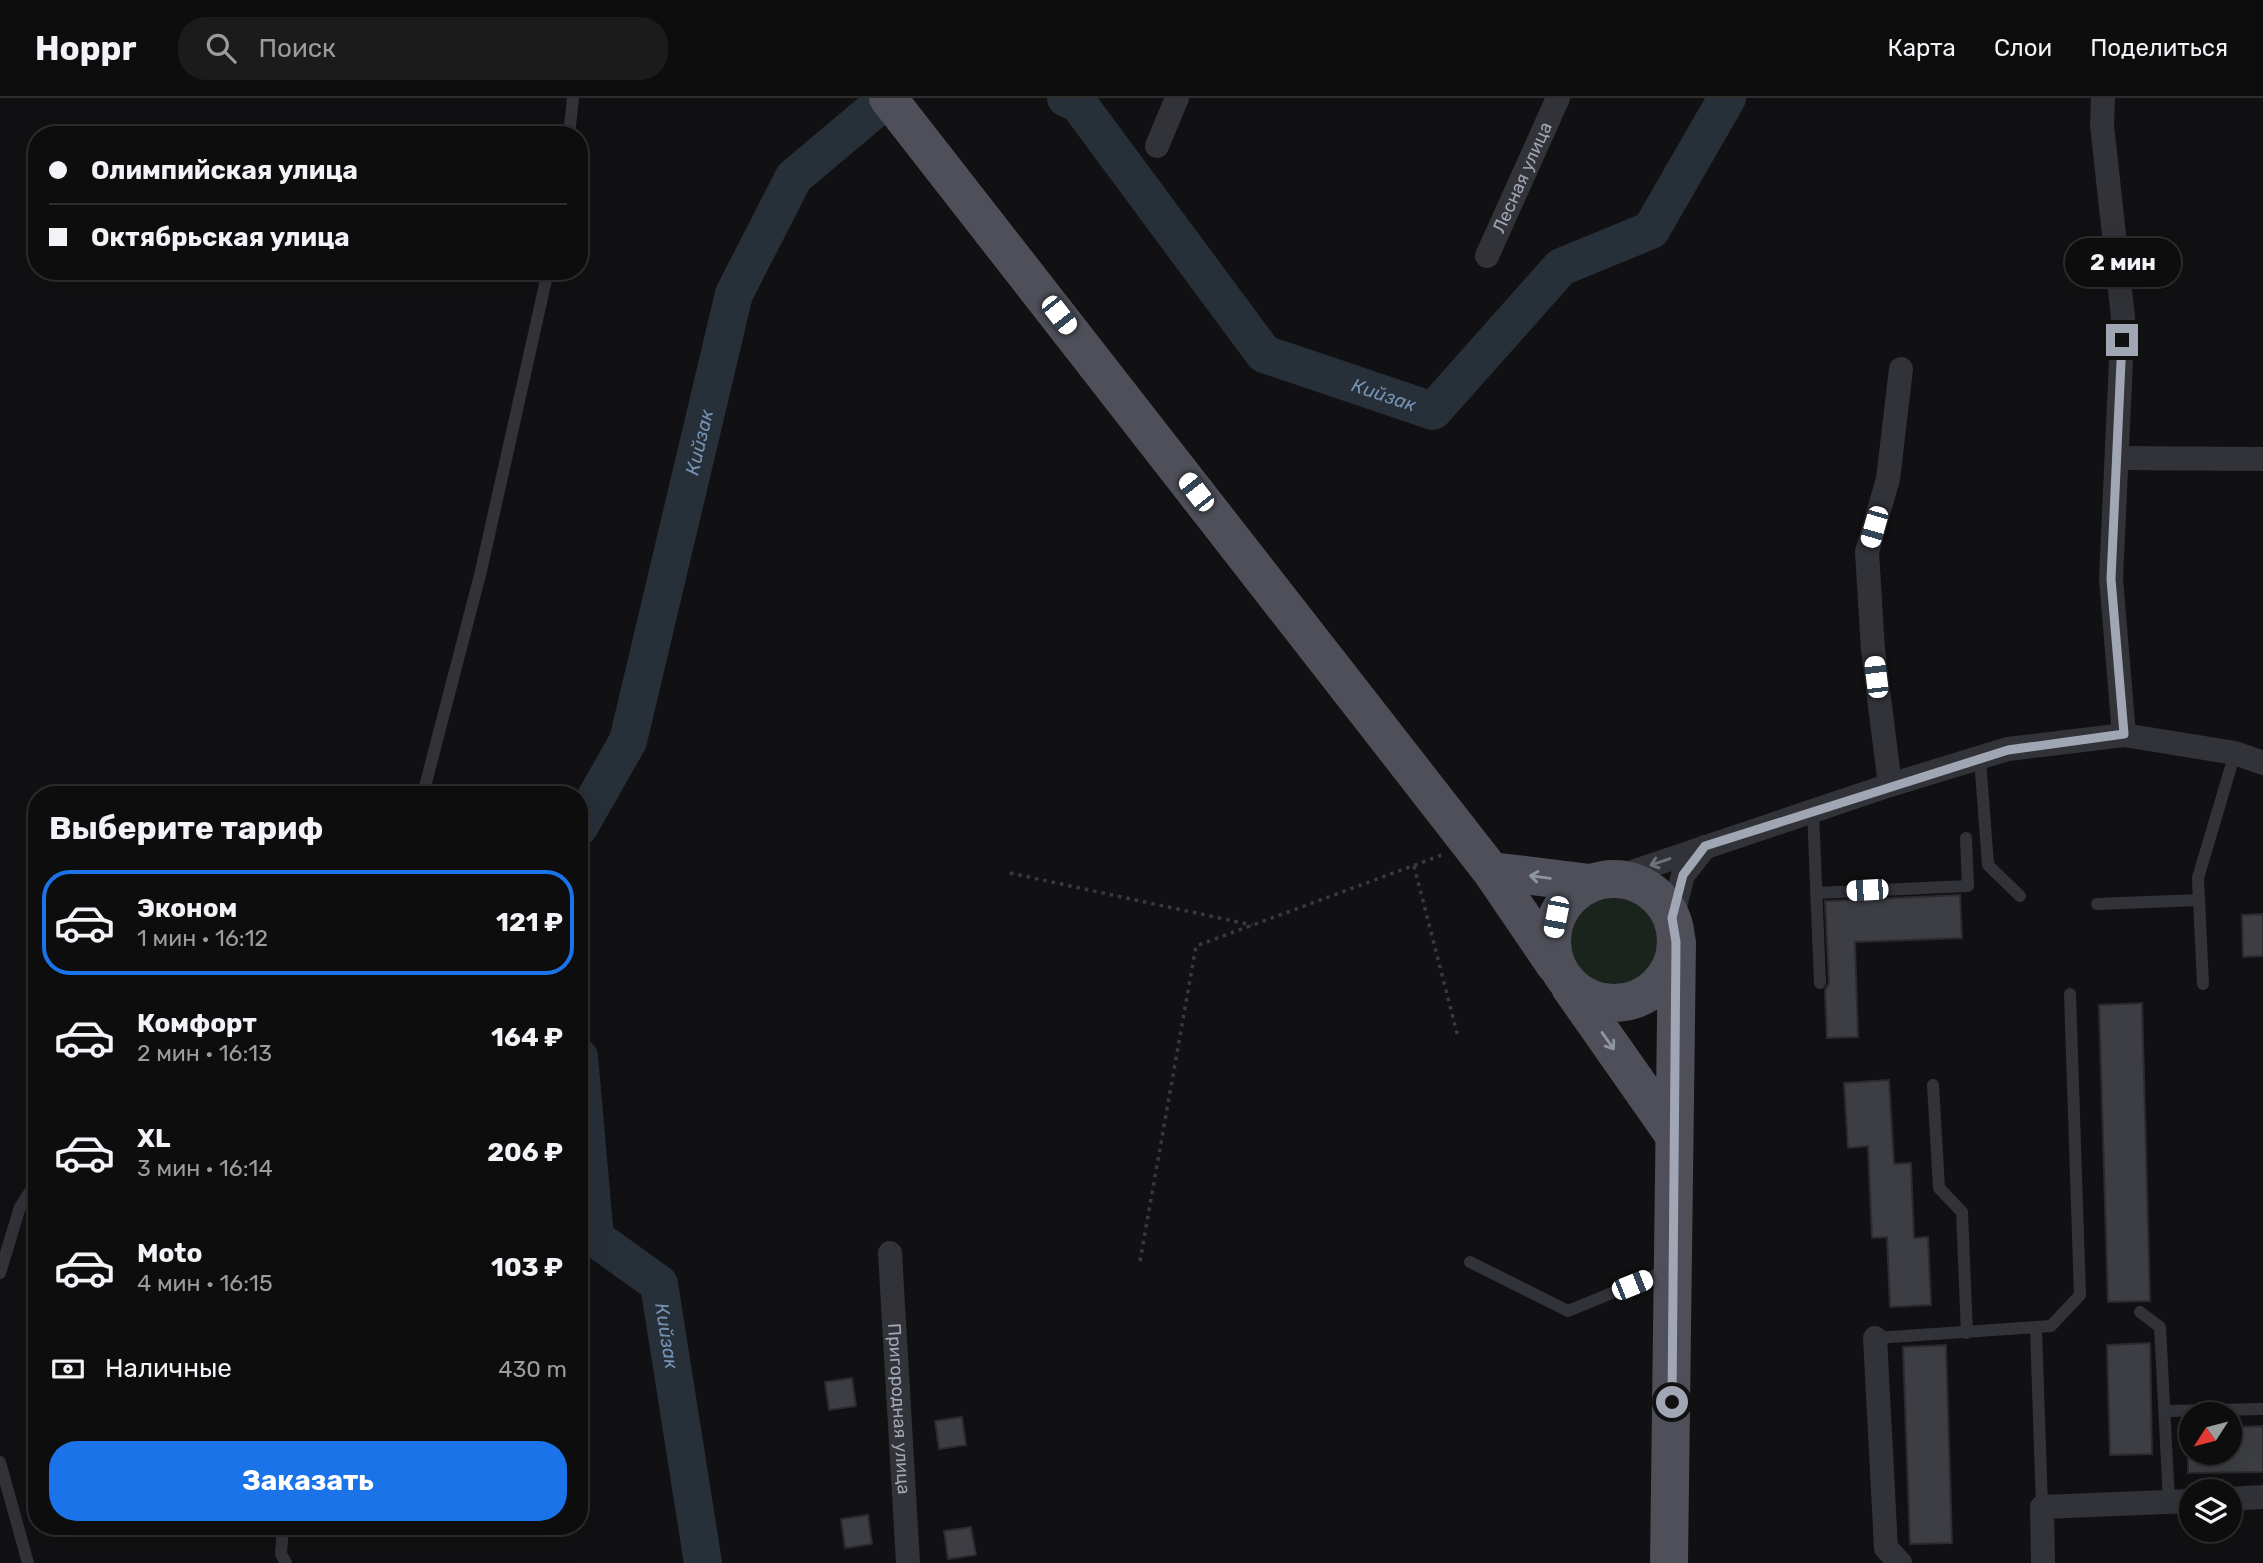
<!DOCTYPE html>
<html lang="ru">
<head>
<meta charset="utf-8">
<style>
	:root { --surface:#0d0d0e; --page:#1b1b1c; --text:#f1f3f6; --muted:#9a9c9e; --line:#2d2d2e; --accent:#1a73e8 }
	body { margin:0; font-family:Rubik,sans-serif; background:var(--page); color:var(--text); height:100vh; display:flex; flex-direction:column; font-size:26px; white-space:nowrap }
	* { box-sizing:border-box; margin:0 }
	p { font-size:23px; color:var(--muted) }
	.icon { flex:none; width:38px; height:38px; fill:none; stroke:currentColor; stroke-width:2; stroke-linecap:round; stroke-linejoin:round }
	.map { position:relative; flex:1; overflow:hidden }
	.side { position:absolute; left:28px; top:688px; width:560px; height:749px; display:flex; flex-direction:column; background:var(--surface); border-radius:28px; box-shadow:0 7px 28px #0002,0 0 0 2px var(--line) }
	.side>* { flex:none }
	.hud { position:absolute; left:28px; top:28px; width:560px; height:154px; border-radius:28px; box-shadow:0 7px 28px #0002,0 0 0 2px var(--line); display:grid; align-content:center; height:154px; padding:0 21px; background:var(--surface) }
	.needle { width:46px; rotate:234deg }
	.tools { position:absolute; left:2179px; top:1304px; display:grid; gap:14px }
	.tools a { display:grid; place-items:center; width:63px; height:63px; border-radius:50%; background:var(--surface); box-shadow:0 7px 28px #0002,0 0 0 2px var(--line); font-size:35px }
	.end { position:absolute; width:32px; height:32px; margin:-16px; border:9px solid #a1a6b5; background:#111; box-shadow:0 0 0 4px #111 }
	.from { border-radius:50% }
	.bubble { position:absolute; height:49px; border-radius:24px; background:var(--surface); box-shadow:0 7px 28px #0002,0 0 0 2px var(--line); font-size:23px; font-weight:700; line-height:49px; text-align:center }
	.car { position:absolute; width:21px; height:42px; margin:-21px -10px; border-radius:9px; box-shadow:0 0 5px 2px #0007; background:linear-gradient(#fff 24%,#345 0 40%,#fff 0 76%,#345 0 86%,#fff 0) }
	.hud b { display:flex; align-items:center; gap:24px; height:66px; font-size:26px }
	.hud b+b { border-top:2px solid var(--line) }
	.hud i { width:18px; height:18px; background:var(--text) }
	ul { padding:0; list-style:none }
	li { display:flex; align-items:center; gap:21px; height:105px; margin:0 14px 10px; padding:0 7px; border:4px solid transparent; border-radius:28px }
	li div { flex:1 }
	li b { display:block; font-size:26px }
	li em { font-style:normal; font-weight:700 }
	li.selected { border-color:var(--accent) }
	li>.icon { width:63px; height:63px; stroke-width:1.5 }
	h2 { padding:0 21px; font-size:32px; line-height:84px }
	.pay { display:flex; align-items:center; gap:18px; height:77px; padding:0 21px; font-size:26px }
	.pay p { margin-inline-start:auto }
	.action { display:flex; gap:14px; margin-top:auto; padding:14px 21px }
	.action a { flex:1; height:80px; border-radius:28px; background:var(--accent); color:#fff; font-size:28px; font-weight:700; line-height:80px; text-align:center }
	header { display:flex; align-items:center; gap:42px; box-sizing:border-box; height:98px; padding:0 35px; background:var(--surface); border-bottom:2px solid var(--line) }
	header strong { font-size:33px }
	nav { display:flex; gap:38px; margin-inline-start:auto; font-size:24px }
	.search { width:490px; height:63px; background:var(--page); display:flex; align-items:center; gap:18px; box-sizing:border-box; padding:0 24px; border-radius:28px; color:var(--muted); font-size:26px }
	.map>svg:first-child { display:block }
	.green { fill:#1b231d }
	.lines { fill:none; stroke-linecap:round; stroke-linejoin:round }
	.river { stroke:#272f38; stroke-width:38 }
	.building { fill:#3d3e43; stroke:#2b2b2f; stroke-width:2 }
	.path { stroke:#383a40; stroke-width:3.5; stroke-dasharray:3.5 5; stroke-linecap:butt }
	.service { stroke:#323338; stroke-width:12 }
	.minor { stroke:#323338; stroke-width:24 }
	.primary { stroke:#4e4f58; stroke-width:38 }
	.oneway { stroke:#6f727d }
	.oneway2 { stroke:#9095a2 }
	.route { stroke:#a1a6b5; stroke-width:9 }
	.labels { text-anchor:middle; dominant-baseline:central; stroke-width:5; stroke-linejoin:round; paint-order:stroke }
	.street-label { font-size:18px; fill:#a1a6b5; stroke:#0c0c0e }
	.water-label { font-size:19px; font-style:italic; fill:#7493b4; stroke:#0c0c0e }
</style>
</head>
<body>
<header>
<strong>Hoppr</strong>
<div class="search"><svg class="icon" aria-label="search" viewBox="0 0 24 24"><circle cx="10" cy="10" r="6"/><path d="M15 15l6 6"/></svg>Поиск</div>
<nav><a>Карта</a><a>Слои</a><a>Поделиться</a></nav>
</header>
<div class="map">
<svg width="2263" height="1465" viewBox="0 0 2263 1465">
	<rect width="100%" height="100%" fill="#111113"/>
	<!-- green -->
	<path class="green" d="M1569 846a46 46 0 1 1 92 0a46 46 0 1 1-92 0Z"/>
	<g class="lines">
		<!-- river -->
		<g class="river">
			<path id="s1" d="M1066,0L1078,5L1264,256L1433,313L1561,169L1651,132L1727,0"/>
			<path id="s2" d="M579,729L628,643L734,196L794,79L888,0"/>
			<path id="s3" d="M579,959L595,1140L659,1186L703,1465"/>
		</g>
	</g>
	<!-- building -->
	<path class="building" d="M1960,797L1962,840L1855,844L1858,939L1827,940L1825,892L1829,885L1825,803Z
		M2263,816V858L2243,859L2242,817Z
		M2142,905L2150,1203L2108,1204L2099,907Z
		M1889,982L1894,1066L1911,1065L1914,1140L1928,1139L1931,1207L1890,1209L1887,1139L1872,1140L1868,1048L1848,1050L1844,985Z
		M2150,1245L2152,1356L2110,1357L2107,1247Z
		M1946,1247L1952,1445L1910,1446L1903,1249Z
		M852,1280L856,1308L829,1312L825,1284Z
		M962,1319L966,1347L939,1351L935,1323Z
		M2263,1328V1374L2188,1375V1354H2230V1329Z
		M868,1417L872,1446L845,1450L841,1421Z
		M971,1429L976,1457L948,1461L944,1433Z"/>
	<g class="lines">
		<!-- path -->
		<path class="path" d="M1414,768L1458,939
			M1010,775L1252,827
			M1140,1163L1196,848L1442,757"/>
		<!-- service -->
		<path class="service" d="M569,37L573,0
			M1980,660L1988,767L2020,798
			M423,696L481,473L548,173
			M1813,713L1820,885
			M1816,795L1968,788L1966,740
			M2097,806L2199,802
			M2203,886L2198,780L2235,655
			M1933,987L1939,1090L1962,1114L1967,1235
			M1470,1164L1568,1213L1668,1172
			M0,1175L20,1109L37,1083
			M2140,1214L2160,1229L2169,1403
			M2036,1231L2042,1409
			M1875,1240L2051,1228L2080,1197L2070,896
			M2165,1313L2263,1311
			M0,1364L28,1465
			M283,1428L281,1456L286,1465"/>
		<!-- minor -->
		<g class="minor">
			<path d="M2103,0L2102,27L2123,219L2111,481L2124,637"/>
			<path d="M1157,48L1177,0"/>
			<path id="s4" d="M1487,158L1558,0"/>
			<path d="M2117,360L2263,361"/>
			<path d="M1890,687L1873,552L1867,454L1888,381L1901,271"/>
			<path d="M1614,780L1890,687L2008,651L2124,637L2235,655L2263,665"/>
			<path d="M1672,820L1683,777L1705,749"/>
			<path id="s5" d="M890,1155L908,1465"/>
			<path d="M1875,1240L1886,1450L1900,1465"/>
			<path d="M2230,1401L2263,1399"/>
			<path d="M2043,1465L2042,1409L2191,1403"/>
		</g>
		<!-- primary -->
		<path class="primary" d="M888,0L1491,773L1555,867
			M1491,773L1590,785
			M1552 843a62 62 0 1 1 124 0a62 62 0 1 1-124 0Z
			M1570,889L1673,1036
			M1669,1465L1677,844"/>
	</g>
	<!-- one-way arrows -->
	<defs><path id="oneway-shaft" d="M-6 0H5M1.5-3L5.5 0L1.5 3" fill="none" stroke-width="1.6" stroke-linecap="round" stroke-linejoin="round" transform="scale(1.75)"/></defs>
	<use class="oneway" href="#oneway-shaft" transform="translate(1660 764) rotate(161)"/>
	<g class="oneway2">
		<use href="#oneway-shaft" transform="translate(1540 779) rotate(-173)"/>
		<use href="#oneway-shaft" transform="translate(1608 943) rotate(55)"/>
	</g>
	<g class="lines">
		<!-- route -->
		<path class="route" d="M1672,1304L1676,844L1672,820L1683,777L1705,748L2008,652L2124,636L2111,481L2122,242"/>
	</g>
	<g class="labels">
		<!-- street labels -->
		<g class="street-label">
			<text stroke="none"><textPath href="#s4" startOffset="86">Лесная улица</textPath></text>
			<text stroke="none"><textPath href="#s5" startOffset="156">Пригородная улица</textPath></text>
		</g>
		<!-- water labels -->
		<g class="water-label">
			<text stroke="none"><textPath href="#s1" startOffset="452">Кийзак</textPath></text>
			<text stroke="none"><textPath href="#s2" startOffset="406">Кийзак</textPath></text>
			<text stroke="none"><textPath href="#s3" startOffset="313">Кийзак</textPath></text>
		</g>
	</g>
</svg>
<div class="tools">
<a><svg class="needle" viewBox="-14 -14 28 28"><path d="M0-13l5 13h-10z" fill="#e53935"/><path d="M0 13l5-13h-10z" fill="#9a9c9e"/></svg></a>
<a><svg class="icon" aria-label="layers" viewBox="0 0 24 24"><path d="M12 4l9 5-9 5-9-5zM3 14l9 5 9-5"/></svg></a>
</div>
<i class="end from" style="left:1672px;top:1304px"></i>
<i class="end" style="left:2122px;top:242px"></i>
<div class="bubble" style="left:2065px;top:140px;width:116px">2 мин</div>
<i class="car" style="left:1059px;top:217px;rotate:142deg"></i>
<i class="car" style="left:1196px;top:394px;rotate:322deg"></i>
<i class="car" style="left:1874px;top:429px;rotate:196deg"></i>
<i class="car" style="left:1876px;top:579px;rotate:353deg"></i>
<i class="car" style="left:1867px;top:792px;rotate:267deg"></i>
<i class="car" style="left:1556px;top:819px;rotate:191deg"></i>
<i class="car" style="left:1632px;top:1187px;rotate:68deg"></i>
<div class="hud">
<b><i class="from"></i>Олимпийская улица</b>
<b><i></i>Октябрьская улица</b>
</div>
<section class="side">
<h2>Выберите тариф</h2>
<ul>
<li class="selected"><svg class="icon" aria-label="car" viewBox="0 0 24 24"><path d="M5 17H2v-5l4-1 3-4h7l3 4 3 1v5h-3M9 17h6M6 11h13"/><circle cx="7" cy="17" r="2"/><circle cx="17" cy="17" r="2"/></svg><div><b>Эконом</b><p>1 мин · 16:12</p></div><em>121 ₽</em></li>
<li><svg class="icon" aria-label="car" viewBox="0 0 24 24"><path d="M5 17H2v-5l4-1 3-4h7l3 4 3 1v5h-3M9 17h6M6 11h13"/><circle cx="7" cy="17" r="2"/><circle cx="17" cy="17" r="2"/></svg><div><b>Комфорт</b><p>2 мин · 16:13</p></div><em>164 ₽</em></li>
<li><svg class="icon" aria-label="car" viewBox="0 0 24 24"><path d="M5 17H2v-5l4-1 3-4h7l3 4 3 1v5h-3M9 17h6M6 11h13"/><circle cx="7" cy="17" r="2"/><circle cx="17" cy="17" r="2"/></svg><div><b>XL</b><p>3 мин · 16:14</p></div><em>206 ₽</em></li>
<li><svg class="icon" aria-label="car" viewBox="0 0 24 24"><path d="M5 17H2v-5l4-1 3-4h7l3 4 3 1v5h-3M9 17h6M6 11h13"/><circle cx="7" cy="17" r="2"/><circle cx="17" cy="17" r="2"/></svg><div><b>Moto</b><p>4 мин · 16:15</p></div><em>103 ₽</em></li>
</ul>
<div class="pay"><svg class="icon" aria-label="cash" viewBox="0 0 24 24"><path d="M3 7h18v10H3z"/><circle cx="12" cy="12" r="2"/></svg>Наличные<p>430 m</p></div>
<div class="action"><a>Заказать</a></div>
</section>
</div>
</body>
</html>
